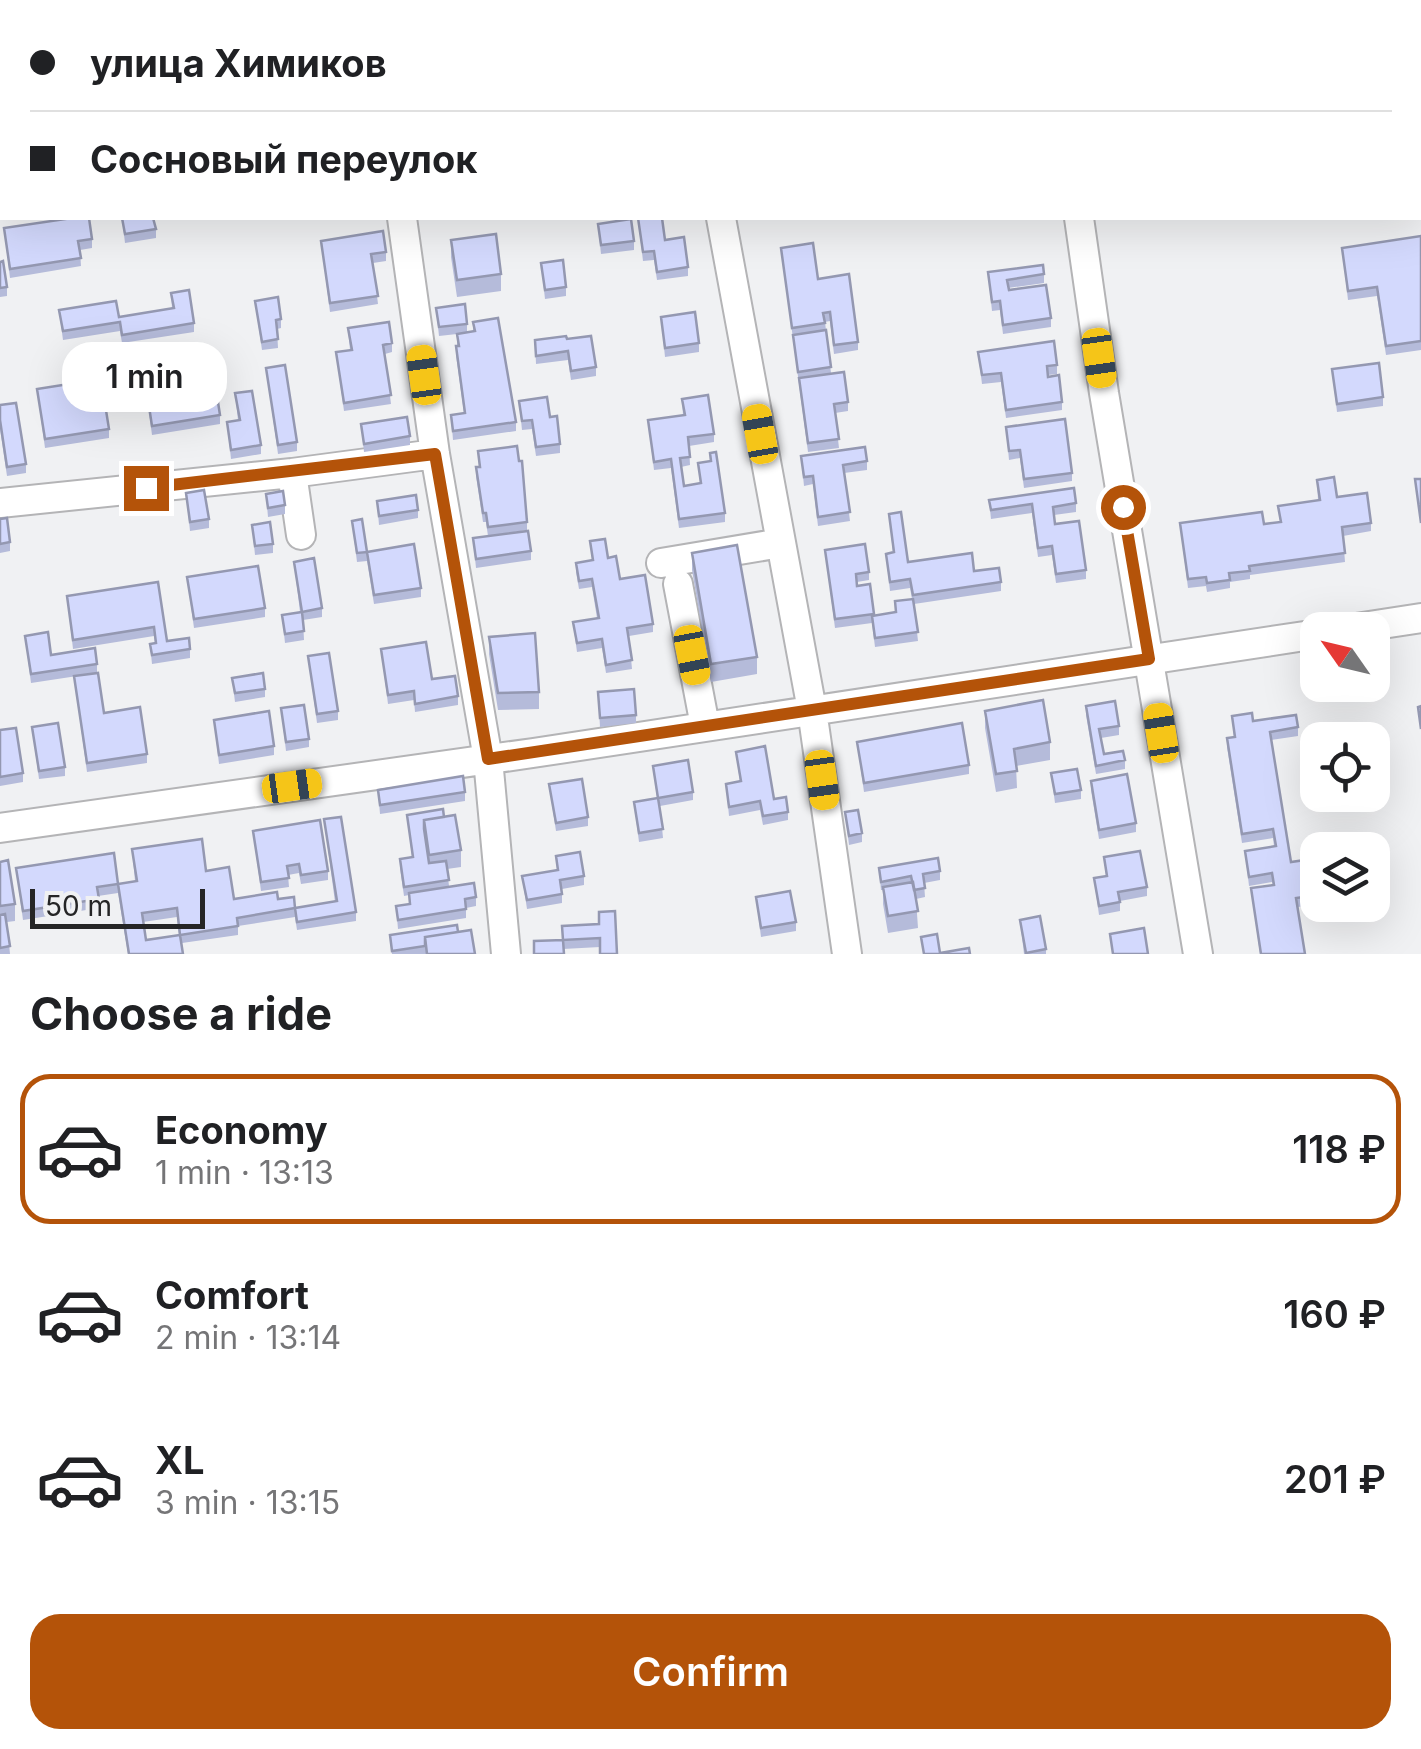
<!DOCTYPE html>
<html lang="en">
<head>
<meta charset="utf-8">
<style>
	:root { --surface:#fff; --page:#f6f6f6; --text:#202124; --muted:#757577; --line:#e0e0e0; --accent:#b45309 }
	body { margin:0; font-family:Inter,sans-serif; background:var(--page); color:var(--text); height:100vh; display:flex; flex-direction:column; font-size:38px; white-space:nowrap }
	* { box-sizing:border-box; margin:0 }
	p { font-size:32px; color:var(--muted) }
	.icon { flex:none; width:55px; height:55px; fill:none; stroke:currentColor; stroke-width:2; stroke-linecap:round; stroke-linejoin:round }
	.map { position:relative; height:954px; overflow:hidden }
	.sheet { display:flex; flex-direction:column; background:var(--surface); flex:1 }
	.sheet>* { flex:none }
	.hud { position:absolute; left:0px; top:0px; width:1422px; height:220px; box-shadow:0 10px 40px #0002; display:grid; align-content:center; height:220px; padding:0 30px; background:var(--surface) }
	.needle { width:65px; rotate:304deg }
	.buttons { position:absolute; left:1300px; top:612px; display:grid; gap:20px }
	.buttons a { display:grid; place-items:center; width:90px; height:90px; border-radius:20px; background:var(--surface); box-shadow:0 10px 40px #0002; font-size:50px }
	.scale { position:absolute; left:30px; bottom:25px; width:175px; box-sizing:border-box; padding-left:10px; border:5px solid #252526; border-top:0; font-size:28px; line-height:35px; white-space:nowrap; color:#252526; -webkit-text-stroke:8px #f0f1f3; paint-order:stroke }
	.end { position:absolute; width:45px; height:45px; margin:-22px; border:12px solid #b45309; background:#fff; box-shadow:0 0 0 5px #fff }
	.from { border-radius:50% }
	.bubble { position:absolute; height:70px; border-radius:30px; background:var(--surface); box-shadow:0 10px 40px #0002; font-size:32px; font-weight:600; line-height:70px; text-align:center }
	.car { position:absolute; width:30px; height:60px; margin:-30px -15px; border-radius:12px; box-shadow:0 0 8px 2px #0007; background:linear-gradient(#f5c518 24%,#345 0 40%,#f5c518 0 76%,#345 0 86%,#f5c518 0) }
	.hud b { display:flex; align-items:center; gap:35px; height:95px; font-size:38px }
	.hud b+b { border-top:2px solid var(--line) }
	.hud i { width:25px; height:25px; background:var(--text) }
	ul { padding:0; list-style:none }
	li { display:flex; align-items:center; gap:30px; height:150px; margin:0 20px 15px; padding:0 10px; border:5px solid transparent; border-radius:30px }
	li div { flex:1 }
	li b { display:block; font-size:38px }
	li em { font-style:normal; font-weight:600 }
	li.on { border-color:var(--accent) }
	li>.icon { width:90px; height:90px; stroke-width:1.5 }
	h2 { padding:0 30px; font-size:45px; line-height:120px }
	.button { display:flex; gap:20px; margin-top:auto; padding:20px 30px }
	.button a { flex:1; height:115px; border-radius:30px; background:var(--accent); color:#fff; font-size:40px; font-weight:600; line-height:115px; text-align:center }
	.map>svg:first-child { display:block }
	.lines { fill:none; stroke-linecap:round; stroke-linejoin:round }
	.minor-casing { stroke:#b4b4b6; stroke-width:32 }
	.minor { stroke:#fff; stroke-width:28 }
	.wall { fill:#b5bbda; fill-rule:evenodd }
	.building { fill:#d3d9fd; stroke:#9498b1; stroke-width:2.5; fill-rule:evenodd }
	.route { stroke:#b45309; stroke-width:12 }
</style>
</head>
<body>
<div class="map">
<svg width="1421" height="954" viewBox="0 0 1421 954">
	<rect width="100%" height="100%" fill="#f0f1f3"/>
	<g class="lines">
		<defs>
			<path id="minor" d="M370,0L371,2
				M680,0L681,2
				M1049,0V2
				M402,218L435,454L488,759L506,954
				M721,218L812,710L847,954
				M1079,218L1104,393L1198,954
				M292,473L301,535
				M0,503L292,473L435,454
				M661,563L781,543
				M678,584L705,726
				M1343,630L1421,618
				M0,828L533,753L1318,634"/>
		</defs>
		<!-- minor casing -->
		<use href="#minor" class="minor-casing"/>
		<!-- minor -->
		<use href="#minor" class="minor"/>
	</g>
	<!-- wall -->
	<path class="wall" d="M286,0H334V2H286Z
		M122,218L156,229V238L125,243Z
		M638,218L665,240L688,267V276L657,280L654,260L643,261Z
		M598,224L634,241V250L601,254Z
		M4,228L92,239V248L80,250L81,266L10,278Z
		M1421,236V350L1386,355L1377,296L1348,300L1342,248Z
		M451,240L501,274V291L457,297L451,257Z
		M321,241L386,252V261L373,263L378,304L330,312Z
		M781,248L818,279L858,342V350L834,354L830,321L825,322L831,373L848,402V411L835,413L839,448L808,452Z
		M0,262L7,287V296L0,297Z
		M541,263L566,287V296L545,299Z
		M988,272L1044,274V283L1008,288L1009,290L1051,318V327L1003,334L1000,310L992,311Z
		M171,293L194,323V332L122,343L120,331L63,340L59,310L119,317L172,308Z
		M255,301L281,319V328L277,329L278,348L262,350Z
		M436,308L467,324V332L473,331V322L516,422V431L453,440L451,415L464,413L456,355V346H457V334L439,336Z
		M661,317L699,343V352L665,357Z
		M348,328L392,343V352L385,354L391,404L344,411L336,352L350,350Z
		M567,339L596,367V376L571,380L568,360L536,364L535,340Z
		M978,352L1057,365V374L1048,375L1062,402V410L1006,418L1001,382L982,384Z
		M266,368L297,442V451L278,454Z
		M1332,369L1383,397V406L1337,412Z
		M144,374L220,415V424L152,435Z
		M37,389L109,429V438L45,448Z
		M235,393L261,445V454L231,459L227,422L238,420Z
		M682,399L714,434V442L689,446L690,465L681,467L684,486L700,483L698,463L725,513V522L679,528L671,468L654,470L648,420L683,415Z
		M519,401L550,417L560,444V453L536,456L532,429L522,430Z
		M0,405L26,464V473L7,476L0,429Z
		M361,424L410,436V445L364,452Z
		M1006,427L1072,473V481L1024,488L1020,458L1009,460Z
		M478,451L527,522V530L488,536L486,522H483L476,476V467H479Z
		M801,456L867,461V470L844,473L850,521L818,526L813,484L804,486Z
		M1317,480L1371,523V531L1343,536L1345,562L1250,575V579L1230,582V588L1207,592L1206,586L1188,588L1180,523L1264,524L1280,522L1278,506L1318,500Z
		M186,493L209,519V528L190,531Z
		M266,494L285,505V514L268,517Z
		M989,500L1076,503V512L1054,515L1055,524L1086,570V579L1056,583L1052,555L1038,557L1032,513L991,519Z
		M377,501L418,510V518L379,525Z
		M889,514L908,562L974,571L1001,582V591L914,604L918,641L875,647L872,623L835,628L825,550L869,572V580L857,582V586L870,584L874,616L895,613V601L912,599L910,588L890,591L886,554L893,553Z
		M0,519L10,542V551L0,553Z
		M352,521L367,552L421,588V597L374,604L367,561L357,562Z
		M252,525L273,544V553L255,555Z
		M473,538L531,551V560L476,568Z
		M590,541L608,558L620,579L653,624V632L629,636L632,669L606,673L602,648L577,652L573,622L597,618L592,587L579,589L576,572V563L592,560Z
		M692,553L757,657V674L711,682L692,570Z
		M294,562L322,608V617L303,620L304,640L285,643L282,615L300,612Z
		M187,577L265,608V617L194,628Z
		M158,582L167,641L190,649V658L152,664L150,644L155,643L154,636L73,649L67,596Z
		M25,636L51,655L97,664V673L31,683Z
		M489,637L539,692V709L498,710L489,654Z
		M381,649L458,696V705L415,712L414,700L388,704Z
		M308,656L338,711V720L317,723Z
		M74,676L104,713L147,754V763L87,772Z
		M232,678L265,689V697L235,702Z
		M598,692L636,715V723L600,727Z
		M1086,706L1119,726V735L1101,738L1104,754L1125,760V769L1096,774L1086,715Z
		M281,708L309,739V747L286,751Z
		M985,711L1050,742V760L1016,766L1017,788L996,792L985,728Z
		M1232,716L1253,721L1298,727V736L1271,740L1291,862L1311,896V905L1298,907L1305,954H1260L1251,888L1273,885L1272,882L1249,886L1245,851L1274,846L1273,838L1242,843L1227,747V738H1234Z
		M214,720L274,746V755L219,764Z
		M32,727L65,767V776L39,779Z
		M0,730L23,773V782L0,786Z
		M857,742L969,765V774L864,792Z
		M736,752L774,799L788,812V820L763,825L760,810L729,816L726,784L740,782Z
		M653,766L693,792V800L660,806L663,838L639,842L634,802L657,798Z
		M1051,773L1081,790V799L1055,803Z
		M1091,781L1136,823V832L1099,839L1091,790Z
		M549,784L588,817V826L556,831Z
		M378,790L465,792V801L380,814Z
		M845,812L862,833V842L849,845Z
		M407,815L444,817L461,850V867L447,869L449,886L476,897V906L466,908V918L398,929L396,906L409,904V895L404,896L400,868V859L412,857Z
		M324,819L356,912V921L297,930L295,917L238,926V935L182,943L183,954H128L118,893L98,896L99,908L23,920L16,868L118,884L135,881L132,849L206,871L234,899H278L295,908L335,902ZM177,917L179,935L146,940L143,922Z
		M253,831L328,871V880L301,884L299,873L288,875L289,887L261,891Z
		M556,856L584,876V885L562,889V903L527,909L522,876L557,870Z
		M1104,857L1147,887V896L1120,901V911L1099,915L1094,878L1106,876Z
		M0,862L15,904V921L7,922L10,954H0Z
		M879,868L940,871V880L924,883L925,897L916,899L918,928L888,933L883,904V890H881Z
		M756,897L796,922V931L761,937Z
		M1020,920L1046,949V954H1024Z
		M599,924L600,947L563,949V940Z
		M458,932L475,954H392L390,935Z"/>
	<!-- building -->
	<path class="building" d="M287,0H309L293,2H288Z
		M395,0H446V2H396Z
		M542,0H581L582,2H542Z
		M604,0H659V2H586Z
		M735,0H769L770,2H735Z
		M939,0H1000V2H940Z
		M1157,0H1190L1191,2H1141Z
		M72,218H89L92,239L78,241L81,258L10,269L4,228Z
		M122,218H153L156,229L125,234Z
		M638,218H662L665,240L684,237L688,267L657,272L654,251L643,252Z
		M631,219L634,241L601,245L598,224Z
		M383,231L386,252L371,254L378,296L330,303L321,241Z
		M496,234L501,274L457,280L451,240Z
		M1421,236V341L1386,346L1377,287L1348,291L1342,248Z
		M813,243L818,279L849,274L858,342L834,345L830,312L823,313L825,323L792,328L781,248Z
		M563,260L566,287L545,290L541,263Z
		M3,261L7,287L0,288V262Z
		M1043,265L1044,274L1007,280L1009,290L1046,285L1051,318L1003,325L1000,301L992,302L988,272Z
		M189,290L194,323L122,335L120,322L63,331L59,310L116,301L119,317L174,308L171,293Z
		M278,297L281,319L276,320L278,339L262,342L255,301Z
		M465,304L467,324L439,327L436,308Z
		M695,312L699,343L665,348L661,317Z
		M498,318L516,422L453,431L451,415L465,413L456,346H459L457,334L475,331L473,322Z
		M389,322L392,343L383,345L391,395L344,403L336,352L352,350L348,328Z
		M826,330L831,367L798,372L793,335Z
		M566,336L567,339L591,336L596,367L571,371L568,351L536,356L535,340Z
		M1054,341L1057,365L1047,366L1048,377L1059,375L1062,402L1006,410L1001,373L982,375L978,352Z
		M212,363L220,415L152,426L144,374Z
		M1379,363L1383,397L1337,404L1332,369Z
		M285,365L297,442L278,445L266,368Z
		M844,372L848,402L834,404L839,439L808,443L799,378Z
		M101,379L109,429L45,439L37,389Z
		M252,391L261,445L231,450L227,422L240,420L235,393Z
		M708,395L714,434L688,437L690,457L680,458L684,486L701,483L698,463L711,461L710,453L716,452L725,513L679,519L671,459L654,462L648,420L685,415L682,399Z
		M547,397L550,417L557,416L560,444L536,447L532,420L522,421L519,401Z
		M16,403L26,464L7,467L0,420V405Z
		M407,417L410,436L364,444L361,424Z
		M1065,419L1072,473L1024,479L1020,450L1009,451L1006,427Z
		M517,446L519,461H522L527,522L488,527L486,513H483L476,467H480L478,451Z
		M865,447L867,461L843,465L850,512L818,517L813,476L804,477L801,456Z
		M1334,477L1337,497L1367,493L1371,523L1342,527L1345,553L1249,566L1250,571L1229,573L1230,580L1207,583L1206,577L1188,579L1180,523L1262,512L1264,524L1281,522L1278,506L1320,500L1317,480Z
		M1415,479H1421V523Z
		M1074,488L1076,503L1053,507L1055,524L1079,521L1086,570L1056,574L1052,546L1038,548L1032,504L991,510L989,500Z
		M204,490L209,519L190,522L186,493Z
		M283,491L285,505L268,508L266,494Z
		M416,495L418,510L379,516L377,501Z
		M901,512L908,562L972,553L974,571L999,568L1001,582L913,595L910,579L890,582L886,554L894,552L889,514Z
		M7,518L10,542L0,544V519Z
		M362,519L367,552L414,544L421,588L374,595L367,552L357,553L352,521Z
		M270,522L273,544L255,546L252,525Z
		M528,531L531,551L476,559L473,538Z
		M605,539L608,558L616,556L620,579L645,575L653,624L627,628L632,660L606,665L602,639L577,643L573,622L599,618L592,579L579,581L576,563L593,560L590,541Z
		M865,544L869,572L856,574L857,586L870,584L874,614L835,619L825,550Z
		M737,545L757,657L711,664L692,553Z
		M314,558L322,608L302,612L294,562Z
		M258,566L265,608L194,619L187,577Z
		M158,582L167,641L189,638L190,649L152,655L150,644L156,643L154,627L73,640L67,596Z
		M913,599L918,632L875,638L872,616L896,612L895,601Z
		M302,612L304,631L285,634L282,615Z
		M48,632L51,655L95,648L97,664L31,674L25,636Z
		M535,633L539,692L498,693L489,637Z
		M426,642L432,679L455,676L458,696L415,704L414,691L388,695L381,649Z
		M329,653L338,711L317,714L308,656Z
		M98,673L104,713L140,707L147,754L87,763L74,676Z
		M263,673L265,689L235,693L232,678Z
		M634,689L636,715L600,718L598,692Z
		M1043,700L1050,742L1014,749L1017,771L996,774L985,711Z
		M1115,701L1119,726L1099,729L1104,754L1123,751L1125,760L1096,766L1086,706Z
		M304,705L309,739L286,742L281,708Z
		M1421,706V729L1418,707Z
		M269,711L274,746L219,755L214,720Z
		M1252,713L1253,721L1296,715L1298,727L1270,732L1291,862L1305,860L1311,896L1296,898L1305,954H1261L1251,888L1274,885L1272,873L1249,877L1245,851L1276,846L1273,829L1242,834L1227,738L1235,737L1232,716Z
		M58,723L65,767L39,771L32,727Z
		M962,723L969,765L864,783L857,742Z
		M16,728L23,773L0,777V730Z
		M765,746L774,799L786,797L788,812L763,816L760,801L729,807L726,784L741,781L736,752Z
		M688,760L693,792L658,798L663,829L639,833L634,802L658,798L653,766Z
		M1077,769L1081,790L1055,794L1051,773Z
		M1127,774L1136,823L1099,830L1091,781Z
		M463,776L465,792L380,805L378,790Z
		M582,779L588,817L556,823L549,784Z
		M443,809L444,817L424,820V829L429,863L446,861L449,880L404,887L400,859L413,857L407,815Z
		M858,810L862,833L849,836L845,812Z
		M455,815L461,850L429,855L424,820Z
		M341,817L356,912L297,922L295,908L237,918L238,926L180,935L183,954H129L118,884L137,881L132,849L202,839L206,871L229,867L234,899L277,892L278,899L294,897L295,908L337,901L324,819ZM177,908L180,935L146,940L142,913Z
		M320,820L328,871L301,875L299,864L287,866L289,878L261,882L253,831Z
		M1140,851L1147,887L1118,892L1120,902L1099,906L1094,878L1107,876L1104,857Z
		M580,852L584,876L560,880L562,894L527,900L522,876L558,870L556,856Z
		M114,853L118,884L97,887L99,899L23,911L16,868Z
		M938,858L940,871L923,874L925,888L914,890L911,876L881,882L879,868Z
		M8,860L15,904L0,906V862Z
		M913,882L918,911L888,916L883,887Z
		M474,883L476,897L465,899L466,909L398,920L396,906L410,904L409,893Z
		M790,891L796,922L761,928L756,897Z
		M615,911L617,954H600V938L563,940L562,926L599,924V912Z
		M5,914L10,946L0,948V915Z
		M1040,916L1046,949L1026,953L1020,920Z
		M457,925L458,932L425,937V946L392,951L390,935Z
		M1144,928L1148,954H1113L1110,934Z
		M471,930L475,954H427L425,937Z
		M937,934L940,953L969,948L970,954H924L921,937Z
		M563,940L564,954H534V941Z"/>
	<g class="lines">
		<!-- route -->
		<path class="route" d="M146,488L435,454L488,759L1149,659L1123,507"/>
	</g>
</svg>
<div class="buttons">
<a><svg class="needle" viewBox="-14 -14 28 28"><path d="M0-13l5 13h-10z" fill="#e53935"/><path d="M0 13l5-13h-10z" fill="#757577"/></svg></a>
<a><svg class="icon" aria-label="locate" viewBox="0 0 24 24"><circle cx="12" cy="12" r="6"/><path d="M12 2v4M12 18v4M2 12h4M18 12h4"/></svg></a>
<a><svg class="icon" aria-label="layers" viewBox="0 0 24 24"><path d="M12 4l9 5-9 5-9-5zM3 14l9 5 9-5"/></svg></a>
</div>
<div class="scale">50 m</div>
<i class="end from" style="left:1123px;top:507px"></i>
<i class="end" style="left:146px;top:488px"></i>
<div class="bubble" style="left:62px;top:342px;width:165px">1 min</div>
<i class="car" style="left:1099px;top:358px;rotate:172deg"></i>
<i class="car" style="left:424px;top:375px;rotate:352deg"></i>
<i class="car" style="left:760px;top:434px;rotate:350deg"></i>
<i class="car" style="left:692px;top:655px;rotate:169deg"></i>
<i class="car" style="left:1161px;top:733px;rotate:351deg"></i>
<i class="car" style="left:822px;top:780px;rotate:172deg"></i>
<i class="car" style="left:292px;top:786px;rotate:82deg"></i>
<div class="hud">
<b><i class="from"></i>улица Химиков</b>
<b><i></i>Сосновый переулок</b>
</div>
</div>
<section class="sheet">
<h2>Choose a ride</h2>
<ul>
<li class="on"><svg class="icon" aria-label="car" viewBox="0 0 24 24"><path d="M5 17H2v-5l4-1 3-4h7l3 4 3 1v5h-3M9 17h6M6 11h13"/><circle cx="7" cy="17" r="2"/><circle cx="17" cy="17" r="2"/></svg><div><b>Economy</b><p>1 min · 13:13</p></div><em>118 ₽</em></li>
<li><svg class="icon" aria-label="car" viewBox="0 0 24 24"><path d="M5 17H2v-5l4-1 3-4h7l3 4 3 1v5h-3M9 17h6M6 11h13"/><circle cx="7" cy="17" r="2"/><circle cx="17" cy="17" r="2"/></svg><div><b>Comfort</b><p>2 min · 13:14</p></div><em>160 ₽</em></li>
<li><svg class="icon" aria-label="car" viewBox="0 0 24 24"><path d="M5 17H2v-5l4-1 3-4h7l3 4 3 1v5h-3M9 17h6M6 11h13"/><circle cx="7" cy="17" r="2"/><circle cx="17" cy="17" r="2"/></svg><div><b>XL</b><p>3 min · 13:15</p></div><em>201 ₽</em></li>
</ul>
<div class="button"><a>Confirm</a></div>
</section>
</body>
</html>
